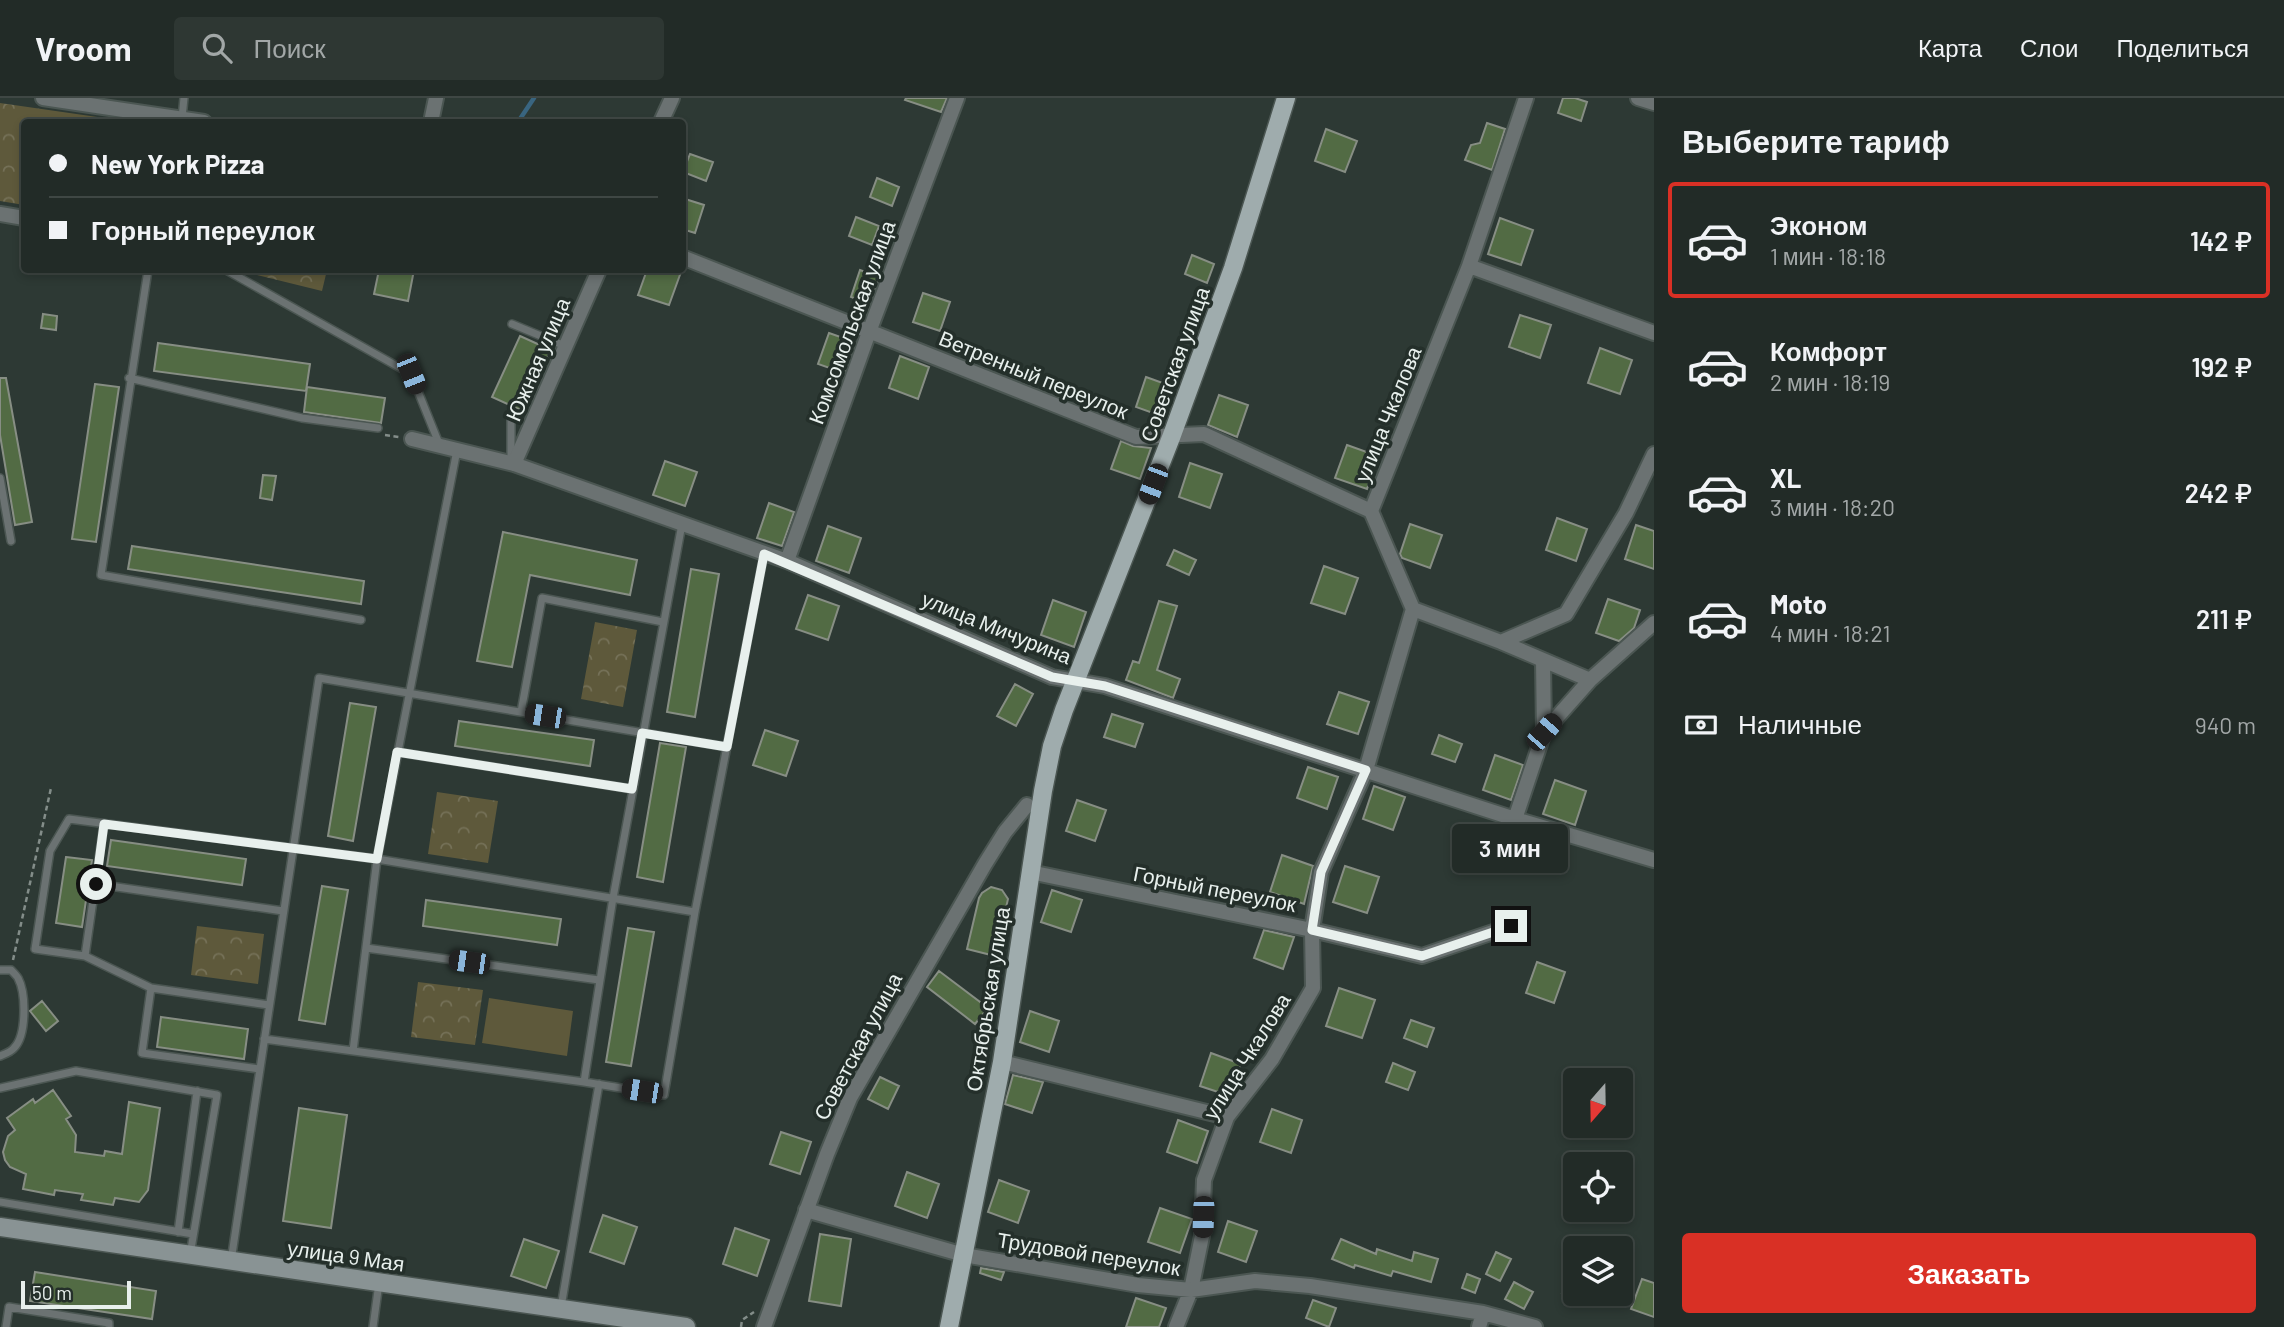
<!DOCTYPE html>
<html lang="ru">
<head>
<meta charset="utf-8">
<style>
	:root { --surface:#222b27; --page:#2e3733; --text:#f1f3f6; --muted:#a2a7a7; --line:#3f4744; --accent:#d93025 }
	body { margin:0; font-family:Barlow,sans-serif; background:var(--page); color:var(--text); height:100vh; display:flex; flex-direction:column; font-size:26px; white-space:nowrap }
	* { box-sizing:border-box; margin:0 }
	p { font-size:23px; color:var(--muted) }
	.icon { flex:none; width:38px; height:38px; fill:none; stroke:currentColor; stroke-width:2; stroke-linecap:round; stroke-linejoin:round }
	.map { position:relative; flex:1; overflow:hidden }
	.drawer { display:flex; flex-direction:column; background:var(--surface); width:630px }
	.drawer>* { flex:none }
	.hud { position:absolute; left:21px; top:21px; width:665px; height:154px; border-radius:7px; box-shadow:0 4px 10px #0003,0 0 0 2px var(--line); display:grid; align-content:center; height:154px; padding:0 28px; background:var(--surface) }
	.needle { width:46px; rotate:200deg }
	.fabs { position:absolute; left:1563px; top:970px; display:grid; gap:14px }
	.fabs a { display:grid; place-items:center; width:70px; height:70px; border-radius:7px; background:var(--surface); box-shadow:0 4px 10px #0003,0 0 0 2px var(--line); font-size:35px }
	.scale { position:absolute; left:21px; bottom:18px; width:110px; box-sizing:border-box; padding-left:7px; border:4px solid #e8f0ed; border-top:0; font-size:19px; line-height:24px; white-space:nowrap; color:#e8f0ed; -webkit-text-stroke:5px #242f2a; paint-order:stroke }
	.end { position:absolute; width:32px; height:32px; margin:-16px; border:9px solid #e8f0ed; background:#111; box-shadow:0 0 0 4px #111 }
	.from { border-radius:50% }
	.bubble { position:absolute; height:49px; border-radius:7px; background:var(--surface); box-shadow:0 4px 10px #0003,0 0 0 2px var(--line); font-size:23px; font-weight:600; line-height:49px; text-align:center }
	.car { position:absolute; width:21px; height:42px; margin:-21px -10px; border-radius:9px; box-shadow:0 0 5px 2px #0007; background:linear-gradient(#222 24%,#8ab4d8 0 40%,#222 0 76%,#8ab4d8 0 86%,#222 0) }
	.hud b { display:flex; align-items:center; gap:24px; height:66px; font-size:26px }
	.hud b+b { border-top:2px solid var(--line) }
	.hud i { width:18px; height:18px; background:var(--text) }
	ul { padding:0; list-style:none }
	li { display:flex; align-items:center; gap:21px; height:116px; margin:0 14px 10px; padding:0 14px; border:4px solid transparent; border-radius:7px }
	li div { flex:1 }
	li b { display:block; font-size:26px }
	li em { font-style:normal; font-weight:600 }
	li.on { border-color:var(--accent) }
	li>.icon { width:63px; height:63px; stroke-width:1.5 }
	h2 { padding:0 28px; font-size:32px; line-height:84px }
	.pay { display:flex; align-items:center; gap:18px; height:77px; padding:0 28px; font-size:26px }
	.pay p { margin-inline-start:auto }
	.cta { display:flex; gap:14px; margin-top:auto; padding:14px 28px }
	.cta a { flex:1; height:80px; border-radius:7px; background:var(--accent); color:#fff; font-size:28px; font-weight:600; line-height:80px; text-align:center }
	header { display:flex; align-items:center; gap:42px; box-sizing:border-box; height:98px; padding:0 35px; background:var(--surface); border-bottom:2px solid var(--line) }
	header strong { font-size:33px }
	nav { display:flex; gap:38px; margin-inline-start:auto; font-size:24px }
	.search { width:490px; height:63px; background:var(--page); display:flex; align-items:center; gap:18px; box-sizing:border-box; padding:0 24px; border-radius:7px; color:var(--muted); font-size:26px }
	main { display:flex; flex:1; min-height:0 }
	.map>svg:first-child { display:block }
	.park { fill:url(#park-crowns) }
	.garden { fill:#5e593b }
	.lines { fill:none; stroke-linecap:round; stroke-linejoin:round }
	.stream { stroke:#396580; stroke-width:4.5 }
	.building { fill:#526b44; stroke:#878e84; stroke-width:2 }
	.lane-casing { stroke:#4b5652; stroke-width:10 }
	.street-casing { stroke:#4b5652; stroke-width:18 }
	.secondary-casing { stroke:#4b5652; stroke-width:21 }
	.primary-casing { stroke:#4b5652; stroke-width:21 }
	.path { stroke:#838d89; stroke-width:2.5; stroke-dasharray:5 3.5; stroke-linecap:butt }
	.lane { stroke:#6b7272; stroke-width:7 }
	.street { stroke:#6b7272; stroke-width:14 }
	.secondary { stroke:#899394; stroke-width:18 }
	.primary { stroke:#9facad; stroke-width:18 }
	.route { stroke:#e8f0ed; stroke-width:9 }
	.labels { text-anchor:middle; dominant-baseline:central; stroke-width:7; stroke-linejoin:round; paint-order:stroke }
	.street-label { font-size:21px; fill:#e8f0ed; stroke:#242f2a }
</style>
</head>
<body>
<header>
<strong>Vroom</strong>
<div class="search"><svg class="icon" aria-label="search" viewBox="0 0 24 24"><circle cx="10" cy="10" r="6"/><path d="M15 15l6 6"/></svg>Поиск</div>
<nav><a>Карта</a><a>Слои</a><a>Поделиться</a></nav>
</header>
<main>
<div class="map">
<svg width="1654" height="1229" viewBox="0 0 1654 1229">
	<defs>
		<pattern id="park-crowns" width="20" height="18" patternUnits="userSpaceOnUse" patternTransform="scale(1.75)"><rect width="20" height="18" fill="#5e593b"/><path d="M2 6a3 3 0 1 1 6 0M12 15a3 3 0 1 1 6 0" fill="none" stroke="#757158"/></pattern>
	</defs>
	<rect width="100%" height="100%" fill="#2d3934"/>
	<!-- park -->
	<path class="park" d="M0,5L132,24H24V107L0,103Z
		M258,172H327L322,193L257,177Z
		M595,524L637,532L623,609L581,601Z
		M437,694L498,703L488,765L428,756Z
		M197,828L264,836L258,886L191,877Z
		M418,884L483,892L475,947L411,939Z"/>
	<!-- garden -->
	<path class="garden" d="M489,900L573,913L567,958L482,945Z"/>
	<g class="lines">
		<!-- stream -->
		<path class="stream" d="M518,24L534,0"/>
	</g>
	<!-- building -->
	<path class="building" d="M906,0H947L941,14L905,2Z
		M1563,0H1575L1587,4L1581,23L1558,15Z
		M1487,25L1505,31L1492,72L1465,62L1471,47L1480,45Z
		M1326,31L1357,43L1345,74L1315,63Z
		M690,56L713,64L706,83L683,74Z
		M877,80L899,89L892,108L870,99Z
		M682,100L704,107L695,135L682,131Z
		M856,119L879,128L872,147L849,138Z
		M1500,120L1533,132L1521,167L1488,156Z
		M1192,157L1214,166L1207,185L1185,176Z
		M379,172H414L408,203L374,196Z
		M647,172H674L681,174L669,207L638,197Z
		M860,172L879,179L869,206L851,199Z
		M923,195L950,204L940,233L913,224Z
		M43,216L57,218L56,232L41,230Z
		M1520,217L1551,227L1540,260L1509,249Z
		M829,235L855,244L844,275L818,266Z
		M520,238L551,252L523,313L492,299Z
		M158,245L310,266L306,293L154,273Z
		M1600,250L1632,262L1620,296L1588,285Z
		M900,258L929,269L918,301L889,290Z
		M1146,279L1174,289L1164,319L1136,309Z
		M0,280H6L32,424L15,427L0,337Z
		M95,286L119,289L96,444L72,441Z
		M307,289L385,300L381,325L304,314Z
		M1219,297L1248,307L1237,339L1208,327Z
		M1121,343L1133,348L1151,350L1140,381L1111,371Z
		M1347,347L1378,358L1367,391L1335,380Z
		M665,363L697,374L685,408L653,397Z
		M1190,365L1222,376L1210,410L1179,399Z
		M263,377L276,378L272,402L260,400Z
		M769,405L794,414L782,448L757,440Z
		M1557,420L1587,431L1576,463L1546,452Z
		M1410,426L1442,437L1430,470L1402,460L1400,456Z
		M1636,427L1654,433V471L1625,461Z
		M828,428L861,440L849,475L816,463Z
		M503,434L637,462L630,497L530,477L512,569L477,563Z
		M132,448L364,483L361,506L128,471Z
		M1174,452L1196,462L1189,477L1167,467Z
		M1324,468L1358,480L1345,516L1311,505Z
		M691,471L719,476L695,619L667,614Z
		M808,497L839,508L828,542L796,531Z
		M1608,501L1640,512L1634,530L1619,543L1596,535Z
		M1053,502L1086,514L1074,549L1041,537Z
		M1159,503L1177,508L1157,572L1180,581L1173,600L1126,582L1133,563L1139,565Z
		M1015,586L1033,596L1016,628L997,618Z
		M1339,594L1369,604L1358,636L1327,626Z
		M350,605L376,609L353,743L328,738Z
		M1112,616L1143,626L1135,649L1104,639Z
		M459,623L594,642L590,668L455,648Z
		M765,632L798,643L786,678L753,667Z
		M1439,637L1462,646L1455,664L1432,656Z
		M660,645L686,649L663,784L637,779Z
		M1495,657L1523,667L1511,702L1483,692Z
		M1308,669L1338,679L1327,711L1297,700Z
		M1555,682L1586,693L1575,727L1543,716Z
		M1374,688L1405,699L1393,732L1363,721Z
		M1077,702L1106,712L1095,743L1066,733Z
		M111,742L246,761L242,787L107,768Z
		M1282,757L1313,768L1304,806L1270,794Z
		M66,759L92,762L82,829L56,825Z
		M1345,768L1379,779L1367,815L1333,804Z
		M322,788L348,792L325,926L299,922Z
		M991,789L1002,792L1008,801L995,858L967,851L979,800L982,795Z
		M1052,792L1082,802L1071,834L1041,824Z
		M426,802L561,821L557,847L423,828Z
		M628,830L654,834L631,968L606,964Z
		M1264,832L1294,839L1283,871L1254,860Z
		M1537,864L1565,874L1554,905L1526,895Z
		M939,873L988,910L975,926L927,889Z
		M1339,890L1375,902L1362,940L1326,928Z
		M42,903L58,923L46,933L30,913Z
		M1030,913L1059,923L1049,954L1020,944Z
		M161,919L248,931L244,961L157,949Z
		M1411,922L1434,930L1427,949L1404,940Z
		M1211,955L1241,966L1230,998L1200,988Z
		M1393,965L1415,974L1408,992L1386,984Z
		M1013,977L1043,984L1032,1015L1005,1006Z
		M880,979L899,988L888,1011L868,1001Z
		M53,992L71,1018L66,1021L76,1037L75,1054L104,1058L105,1053L122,1056L129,1004L160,1010L148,1092L139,1104L115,1100L113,1107L81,1102L83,1096L55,1092L54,1097L23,1091L26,1076L10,1069L5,1062L3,1054L8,1038L15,1032L7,1020L33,1001L35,1005Z
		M299,1010L347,1017L331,1130L283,1123Z
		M1272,1011L1302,1022L1291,1055L1260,1044Z
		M1178,1022L1208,1033L1197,1065L1167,1054Z
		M781,1034L811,1044L800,1076L770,1066Z
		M907,1074L939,1086L927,1120L895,1108Z
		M999,1082L1029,1093L1018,1125L988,1114Z
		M1160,1110L1192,1121L1180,1155L1148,1144Z
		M603,1117L637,1129L624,1166L590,1154Z
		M1228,1123L1257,1133L1246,1164L1218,1154Z
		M735,1130L769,1142L757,1178L723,1166Z
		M820,1136L851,1141L841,1208L809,1203Z
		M524,1141L559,1153L546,1190L511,1178Z
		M1341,1141L1376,1156L1377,1151L1412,1163L1414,1154L1438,1161L1431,1184L1393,1173L1391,1178L1355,1167L1354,1170L1332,1161Z
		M1496,1154L1511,1161L1500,1183L1486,1176Z
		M1573,1163H1575V1200L1562,1195Z
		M981,1170L1004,1174L1001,1182L980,1175Z
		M35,1174L156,1193L152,1221L30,1203Z
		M1467,1176L1480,1181L1475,1195L1462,1190Z
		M1642,1181L1654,1185V1219L1631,1211Z
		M1514,1184L1533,1194L1524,1211L1505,1201Z
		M1136,1200L1166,1210L1159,1229H1126Z
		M1313,1202L1336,1210L1329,1229L1306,1220Z"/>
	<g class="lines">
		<defs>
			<path id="lane" d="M182,20L184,0
				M148,172L101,477L361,522
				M226,172L411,276L440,348
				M512,226L565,248
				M129,280L302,320L378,330
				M511,320V365
				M0,380L11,443
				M521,614L542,500L663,524
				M397,654L632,691
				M104,726L85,858L151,890
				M96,786L283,813
				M366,850L599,882
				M85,858L35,851L50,753L69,721L377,761L695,814
				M0,872H11C11,872 18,879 18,880C26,895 27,937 14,950C11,954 5,956 0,958
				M264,941L584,984L664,997L695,814L764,456
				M353,953L377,761L457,352
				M259,971L142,955L151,890L269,907
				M584,984L613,800L682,426
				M0,990L76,973L217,997L190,1157
				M0,1104L193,1136
				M178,1134L197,993
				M231,1163L319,580L727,649
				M561,1209L599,986
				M6,1229L9,1209L109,1225V1229
				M373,1229L379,1185"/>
			<path id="street" d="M43,0L204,24
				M1638,0L1654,5
				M431,24L436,0
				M661,24L672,0
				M0,116L24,120
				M682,159L1136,339L1204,336L1371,413
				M1469,168L1654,235
				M412,341L514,366L787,463L1052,579L1105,588L1515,721L1654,762
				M514,366L599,172
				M787,463L869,234L957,0
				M1413,511L1501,544L1590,582L1654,525
				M1501,544L1566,516L1626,415L1654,356
				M1544,634L1590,582
				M1515,721L1544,634L1543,563
				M1030,774L1312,832L1422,858L1511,828
				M1002,964L1227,1019
				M806,1112L964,1157L1138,1187L1191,1192L1255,1183L1310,1188L1483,1215L1535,1229
				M764,1229L827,1056L850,1000L985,766L1005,734L1027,707
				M1176,1229L1191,1192L1202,1138L1204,1082L1227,1019L1272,961L1313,890L1312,832L1321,774L1366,672L1413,511L1371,413L1469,168L1526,0
				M1479,1229L1483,1215"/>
			<path id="secondary" d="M0,1129L686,1229"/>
			<path id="primary" d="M949,1229L1002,964L1043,693L1052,648L1064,612L1172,337L1233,170L1286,0"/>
		</defs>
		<!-- lane casing -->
		<use href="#lane" class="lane-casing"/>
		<!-- street casing -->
		<use href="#street" class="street-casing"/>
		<!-- secondary casing -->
		<use href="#secondary" class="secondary-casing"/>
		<!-- primary casing -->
		<use href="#primary" class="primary-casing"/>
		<!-- path -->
		<path class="path" d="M385,337L399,339
			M13,862L51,690
			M741,1229L742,1222L754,1214"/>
		<!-- lane -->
		<use href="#lane" class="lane"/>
		<!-- street -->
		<use href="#street" class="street"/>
		<!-- secondary -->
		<use href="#secondary" class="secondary"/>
		<!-- primary -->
		<use href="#primary" class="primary"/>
	</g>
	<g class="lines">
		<!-- route -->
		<path class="route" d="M96,786L104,726L377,761L397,654L632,691L642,635L727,649L764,456L1052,579L1105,588L1366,672L1321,774L1312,832L1422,858L1511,828"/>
	</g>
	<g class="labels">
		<!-- street labels -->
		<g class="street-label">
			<text transform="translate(851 224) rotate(-70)">Комсомольская улица</text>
			<text transform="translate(537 261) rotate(-67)">Южная улица</text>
			<text transform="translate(1174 266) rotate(-70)">Советская улица</text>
			<text transform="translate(1034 276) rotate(22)">Ветренный переулок</text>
			<text transform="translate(1387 316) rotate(-68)">улица Чкалова</text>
			<text transform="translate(997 529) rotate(22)">улица Мичурина</text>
			<text transform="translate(1215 790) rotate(11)">Горный переулок</text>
			<text transform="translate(987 901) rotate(-81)">Октябрьская улица</text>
			<text transform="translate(857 948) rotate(-62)">Советская улица</text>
			<text transform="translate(1246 958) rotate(-58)">улица Чкалова</text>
			<text transform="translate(1089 1155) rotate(9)">Трудовой переулок</text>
			<text transform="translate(346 1157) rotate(8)">улица 9 Мая</text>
		</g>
	</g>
</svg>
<div class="fabs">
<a><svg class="needle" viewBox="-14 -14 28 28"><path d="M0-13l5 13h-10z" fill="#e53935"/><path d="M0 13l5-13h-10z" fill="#a2a7a7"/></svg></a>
<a><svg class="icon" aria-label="locate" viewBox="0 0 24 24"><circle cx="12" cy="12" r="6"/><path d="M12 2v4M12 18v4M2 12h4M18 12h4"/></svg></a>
<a><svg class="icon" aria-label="layers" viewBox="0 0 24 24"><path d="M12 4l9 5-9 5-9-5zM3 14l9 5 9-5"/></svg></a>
</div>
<div class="scale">50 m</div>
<i class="end from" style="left:96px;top:786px"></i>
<i class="end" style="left:1511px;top:828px"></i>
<div class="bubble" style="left:1452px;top:726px;width:116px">3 мин</div>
<i class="car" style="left:411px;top:276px;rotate:158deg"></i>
<i class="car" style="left:1153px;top:386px;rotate:201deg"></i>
<i class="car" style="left:545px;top:618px;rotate:279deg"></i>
<i class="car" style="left:1544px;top:634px;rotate:41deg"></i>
<i class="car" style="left:469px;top:864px;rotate:278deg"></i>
<i class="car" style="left:642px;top:993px;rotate:279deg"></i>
<i class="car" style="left:1203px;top:1119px;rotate:182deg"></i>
<div class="hud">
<b><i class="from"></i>New York Pizza</b>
<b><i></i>Горный переулок</b>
</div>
</div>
<section class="drawer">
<h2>Выберите тариф</h2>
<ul>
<li class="on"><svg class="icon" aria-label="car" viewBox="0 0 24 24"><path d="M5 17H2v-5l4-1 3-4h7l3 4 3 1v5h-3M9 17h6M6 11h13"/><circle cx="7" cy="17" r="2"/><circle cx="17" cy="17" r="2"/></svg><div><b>Эконом</b><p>1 мин · 18:18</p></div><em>142 ₽</em></li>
<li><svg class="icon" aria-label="car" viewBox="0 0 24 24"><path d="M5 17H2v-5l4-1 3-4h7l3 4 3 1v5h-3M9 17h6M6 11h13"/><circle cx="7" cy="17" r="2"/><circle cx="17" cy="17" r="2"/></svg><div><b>Комфорт</b><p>2 мин · 18:19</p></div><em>192 ₽</em></li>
<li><svg class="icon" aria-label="car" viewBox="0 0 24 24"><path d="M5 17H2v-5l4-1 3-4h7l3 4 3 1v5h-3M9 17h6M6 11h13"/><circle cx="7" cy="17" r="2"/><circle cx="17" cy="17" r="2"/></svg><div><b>XL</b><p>3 мин · 18:20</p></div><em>242 ₽</em></li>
<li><svg class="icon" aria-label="car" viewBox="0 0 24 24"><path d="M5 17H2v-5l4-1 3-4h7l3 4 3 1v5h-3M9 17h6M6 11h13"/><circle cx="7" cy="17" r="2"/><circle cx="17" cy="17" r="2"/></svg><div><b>Moto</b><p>4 мин · 18:21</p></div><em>211 ₽</em></li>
</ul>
<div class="pay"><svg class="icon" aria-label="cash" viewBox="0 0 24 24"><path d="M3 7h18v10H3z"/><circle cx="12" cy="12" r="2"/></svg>Наличные<p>940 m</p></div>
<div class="cta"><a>Заказать</a></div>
</section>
</main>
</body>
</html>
